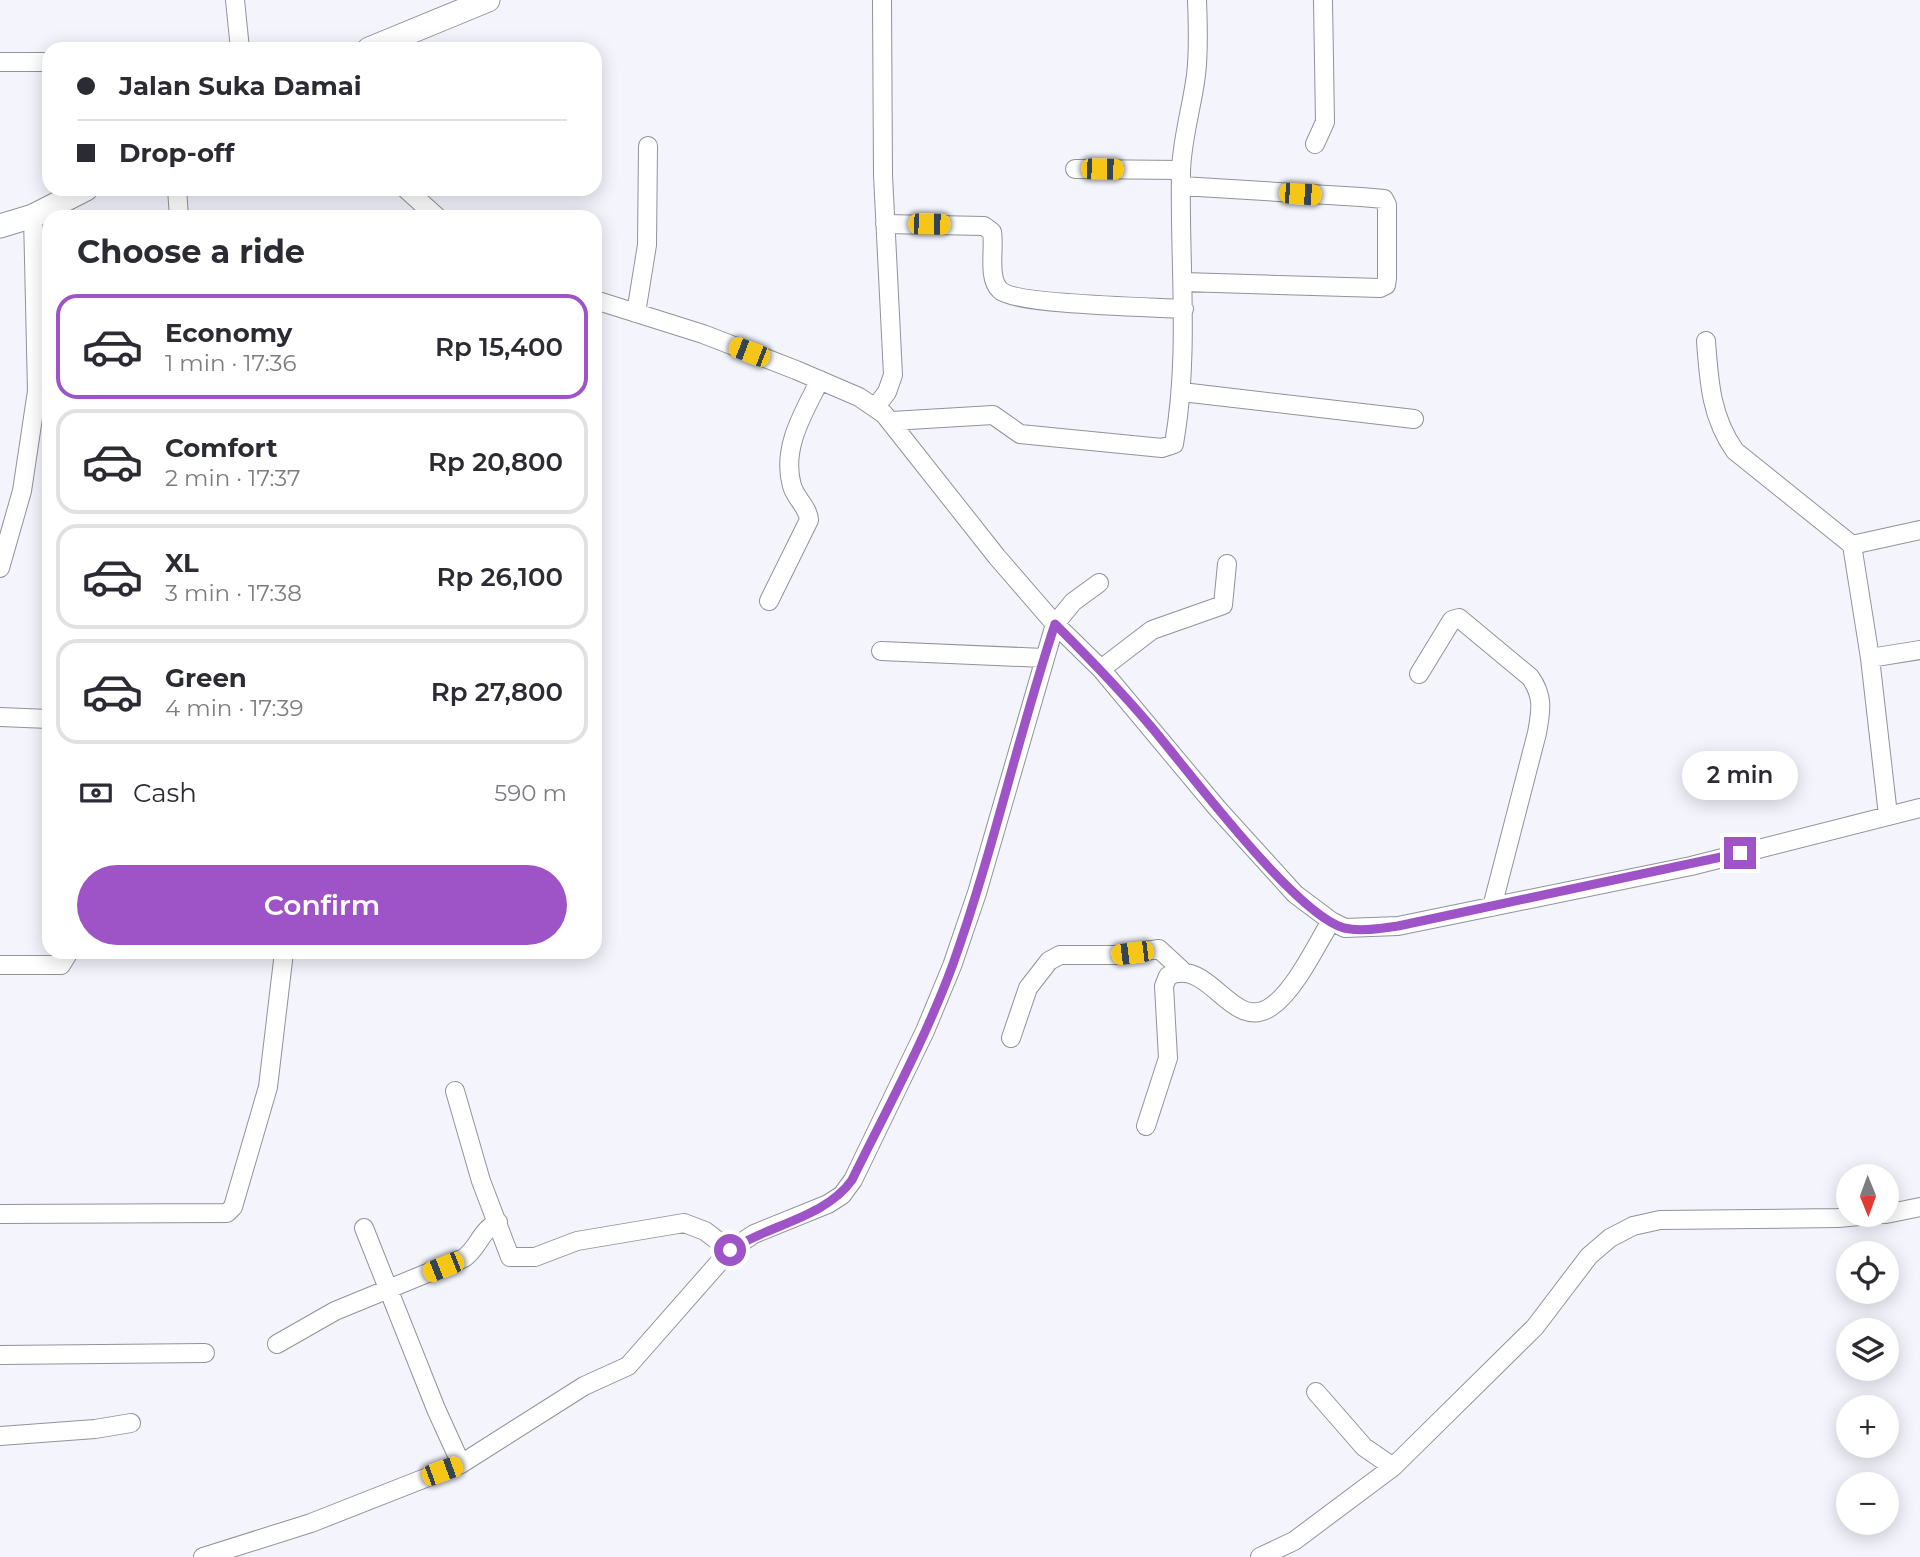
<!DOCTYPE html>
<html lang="en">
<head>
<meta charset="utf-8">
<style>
	:root { --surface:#fff; --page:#f2f2f3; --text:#2b2b33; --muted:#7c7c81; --line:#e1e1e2; --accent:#9e54c7 }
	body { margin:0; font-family:Montserrat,sans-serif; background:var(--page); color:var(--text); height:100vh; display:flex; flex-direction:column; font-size:26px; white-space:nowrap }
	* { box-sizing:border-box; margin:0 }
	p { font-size:23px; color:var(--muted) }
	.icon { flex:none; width:38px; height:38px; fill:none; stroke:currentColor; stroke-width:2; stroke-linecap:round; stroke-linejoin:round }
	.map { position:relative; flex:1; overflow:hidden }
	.panel { position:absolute; left:42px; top:210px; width:560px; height:749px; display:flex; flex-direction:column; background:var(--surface); border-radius:21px; box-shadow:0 4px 18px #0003 }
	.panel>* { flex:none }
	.guide { position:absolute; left:42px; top:42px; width:560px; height:154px; border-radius:21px; box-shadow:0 4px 18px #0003; display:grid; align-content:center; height:154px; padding:0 35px; background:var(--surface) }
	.needle { width:46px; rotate:179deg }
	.fabs { position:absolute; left:1836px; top:1164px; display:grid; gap:14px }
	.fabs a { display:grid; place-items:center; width:63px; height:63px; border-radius:50%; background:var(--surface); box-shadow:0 4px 18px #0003; font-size:35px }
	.end { position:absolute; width:32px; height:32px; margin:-16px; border:9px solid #9e54c7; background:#fff; box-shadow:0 0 0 4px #fff }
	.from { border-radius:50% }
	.bubble { position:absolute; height:49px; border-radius:24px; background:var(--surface); box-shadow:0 4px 18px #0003; font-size:23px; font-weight:600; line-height:49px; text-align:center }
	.car { position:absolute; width:21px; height:42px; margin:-21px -10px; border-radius:9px; box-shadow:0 0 5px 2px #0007; background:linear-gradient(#f5c518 24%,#345 0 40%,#f5c518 0 76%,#345 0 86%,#f5c518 0) }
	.guide b { display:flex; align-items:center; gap:24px; height:66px; font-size:26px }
	.guide b+b { border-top:2px solid var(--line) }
	.guide i { width:18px; height:18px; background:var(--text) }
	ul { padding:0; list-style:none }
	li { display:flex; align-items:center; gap:21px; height:105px; margin:0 14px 10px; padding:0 21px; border:4px solid var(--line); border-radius:21px }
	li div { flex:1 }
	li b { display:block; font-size:26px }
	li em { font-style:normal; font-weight:600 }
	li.selected { border-color:var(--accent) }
	li>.icon { width:63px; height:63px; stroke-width:1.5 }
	h2 { padding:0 35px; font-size:32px; line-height:84px }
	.pay { display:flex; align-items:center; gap:18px; height:77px; padding:0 35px; font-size:26px }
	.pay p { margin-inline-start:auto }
	.primary-button { display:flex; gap:14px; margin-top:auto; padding:14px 35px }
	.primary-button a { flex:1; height:80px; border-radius:42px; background:var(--accent); color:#fff; font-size:28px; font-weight:600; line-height:80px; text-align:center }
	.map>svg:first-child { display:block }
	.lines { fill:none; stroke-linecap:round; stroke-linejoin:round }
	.minor-casing { stroke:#91929a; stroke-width:20 }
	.major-casing { stroke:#91929a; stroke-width:25 }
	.minor { stroke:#fff; stroke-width:18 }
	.major { stroke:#fff; stroke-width:23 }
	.route { stroke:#9e54c7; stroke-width:9 }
</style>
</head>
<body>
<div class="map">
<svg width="1920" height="1557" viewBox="0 0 1920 1557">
	<rect width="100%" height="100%" fill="#f3f4fc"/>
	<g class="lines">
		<defs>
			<path id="minor" d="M235,0L240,49
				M0,62H49
				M1315,144L1325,122L1323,0
				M1075,169L1181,170
				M1182,186L1361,197L1384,199L1387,205V278L1386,285L1380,288L1184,282
				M177,189L179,217
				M406,189L437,217
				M885,224L984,226L992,232C995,248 987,278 1000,290C1014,305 1155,307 1184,309
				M595,300L703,334L796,370L859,397L884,414L997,557L1055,624L1101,669L1217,808L1295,894L1331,921L1345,928L1398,926L1691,866L1920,808
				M636,313L647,245L648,146
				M1706,341C1709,382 1711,417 1735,451L1852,545
				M1182,392L1414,419
				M875,408L887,392L893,375L883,175L882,0
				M892,421L993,415L1020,434L1162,448L1174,444C1190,353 1179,262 1181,171C1182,138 1192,107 1196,75C1199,51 1198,25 1197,0
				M0,568L22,491L37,391L33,216
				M769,601L809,520C808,507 796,499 792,486C781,448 804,412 820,380
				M881,651L1044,658
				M1870,658L1920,650
				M1101,669L1152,630L1223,605L1227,564
				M1419,674L1452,620L1459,618L1530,677C1544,696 1541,711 1537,733L1492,907
				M0,717L49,719
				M1888,815L1870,658L1852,545L1920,530
				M0,965H61L69,952
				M1011,1038L1028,988L1049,961L1060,955H1117L1159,949L1185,973
				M455,1091L481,1181L510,1257H535L577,1241L684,1223L705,1231L730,1250
				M1146,1126L1168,1058L1164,986L1168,976C1210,956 1232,1035 1272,1006C1295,990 1316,946 1331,921
				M0,1214L227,1213L233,1207L268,1087L284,952
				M1886,1214L1920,1207
				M364,1228L436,1409L461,1464
				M277,1344L335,1311L464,1258C479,1247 480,1231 498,1222
				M0,1355L205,1353
				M1316,1392L1364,1447L1393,1467
				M0,1436L95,1429L131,1423
				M203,1557L311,1523L461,1464L584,1386L628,1366L730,1250L754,1234L828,1204L842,1195L853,1180L925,1031L952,966L977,893L1055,624L1073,602L1099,583
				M1260,1557L1294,1541L1393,1467L1535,1327L1589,1256L1610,1238L1633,1226L1660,1220L1838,1218L1881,1214"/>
			<path id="major" d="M369,49L488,0
				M0,226L33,216L86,189"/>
		</defs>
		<!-- minor casing -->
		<use href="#minor" class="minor-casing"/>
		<!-- major casing -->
		<use href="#major" class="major-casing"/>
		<!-- minor -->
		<use href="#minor" class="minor"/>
		<!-- major -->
		<use href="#major" class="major"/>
	</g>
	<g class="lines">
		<!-- route -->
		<path class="route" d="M730,1250C768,1225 825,1218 852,1180C887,1109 926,1038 953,964C993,852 1018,736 1055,624C1089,658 1122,692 1153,729C1190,773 1295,914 1344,928C1361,932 1381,928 1398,926L1740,853"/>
	</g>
</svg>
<div class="fabs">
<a><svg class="needle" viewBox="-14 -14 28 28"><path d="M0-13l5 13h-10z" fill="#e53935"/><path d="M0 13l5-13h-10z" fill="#7c7c81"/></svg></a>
<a><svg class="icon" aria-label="locate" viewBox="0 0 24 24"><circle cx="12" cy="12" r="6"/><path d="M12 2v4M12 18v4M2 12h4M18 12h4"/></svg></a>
<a><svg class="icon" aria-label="layers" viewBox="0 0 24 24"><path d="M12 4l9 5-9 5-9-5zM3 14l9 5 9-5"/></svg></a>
<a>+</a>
<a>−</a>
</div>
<i class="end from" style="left:730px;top:1250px"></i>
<i class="end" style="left:1740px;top:853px"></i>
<div class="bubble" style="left:1682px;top:751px;width:116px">2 min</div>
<i class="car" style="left:1102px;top:169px;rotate:91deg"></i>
<i class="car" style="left:1300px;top:194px;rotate:94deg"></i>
<i class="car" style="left:929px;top:224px;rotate:91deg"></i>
<i class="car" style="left:749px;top:352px;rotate:291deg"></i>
<i class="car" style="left:1132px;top:953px;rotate:263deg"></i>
<i class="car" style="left:443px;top:1267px;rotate:248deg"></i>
<i class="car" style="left:442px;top:1471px;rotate:70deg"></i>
<div class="guide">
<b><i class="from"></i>Jalan Suka Damai</b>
<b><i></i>Drop-off</b>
</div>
<section class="panel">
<h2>Choose a ride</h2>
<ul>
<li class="selected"><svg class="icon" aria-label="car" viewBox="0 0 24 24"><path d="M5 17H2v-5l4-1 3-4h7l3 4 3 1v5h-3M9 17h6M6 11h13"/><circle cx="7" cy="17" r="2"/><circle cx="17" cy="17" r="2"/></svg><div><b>Economy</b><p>1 min · 17:36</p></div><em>Rp 15,400</em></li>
<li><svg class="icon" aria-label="car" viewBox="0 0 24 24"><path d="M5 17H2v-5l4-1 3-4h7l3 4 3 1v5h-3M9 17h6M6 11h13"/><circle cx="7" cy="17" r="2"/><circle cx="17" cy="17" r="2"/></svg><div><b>Comfort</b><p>2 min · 17:37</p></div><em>Rp 20,800</em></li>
<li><svg class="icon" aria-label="car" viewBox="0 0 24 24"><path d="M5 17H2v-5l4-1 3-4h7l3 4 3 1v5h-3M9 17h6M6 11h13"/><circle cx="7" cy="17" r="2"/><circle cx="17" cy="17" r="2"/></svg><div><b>XL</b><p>3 min · 17:38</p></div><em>Rp 26,100</em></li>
<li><svg class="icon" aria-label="car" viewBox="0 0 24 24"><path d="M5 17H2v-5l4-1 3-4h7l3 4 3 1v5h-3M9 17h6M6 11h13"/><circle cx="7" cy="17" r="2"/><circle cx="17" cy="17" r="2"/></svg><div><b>Green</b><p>4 min · 17:39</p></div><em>Rp 27,800</em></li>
</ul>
<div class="pay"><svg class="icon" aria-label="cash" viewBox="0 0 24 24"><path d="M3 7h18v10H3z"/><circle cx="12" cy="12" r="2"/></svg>Cash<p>590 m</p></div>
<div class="primary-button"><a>Confirm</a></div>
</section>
</div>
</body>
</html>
